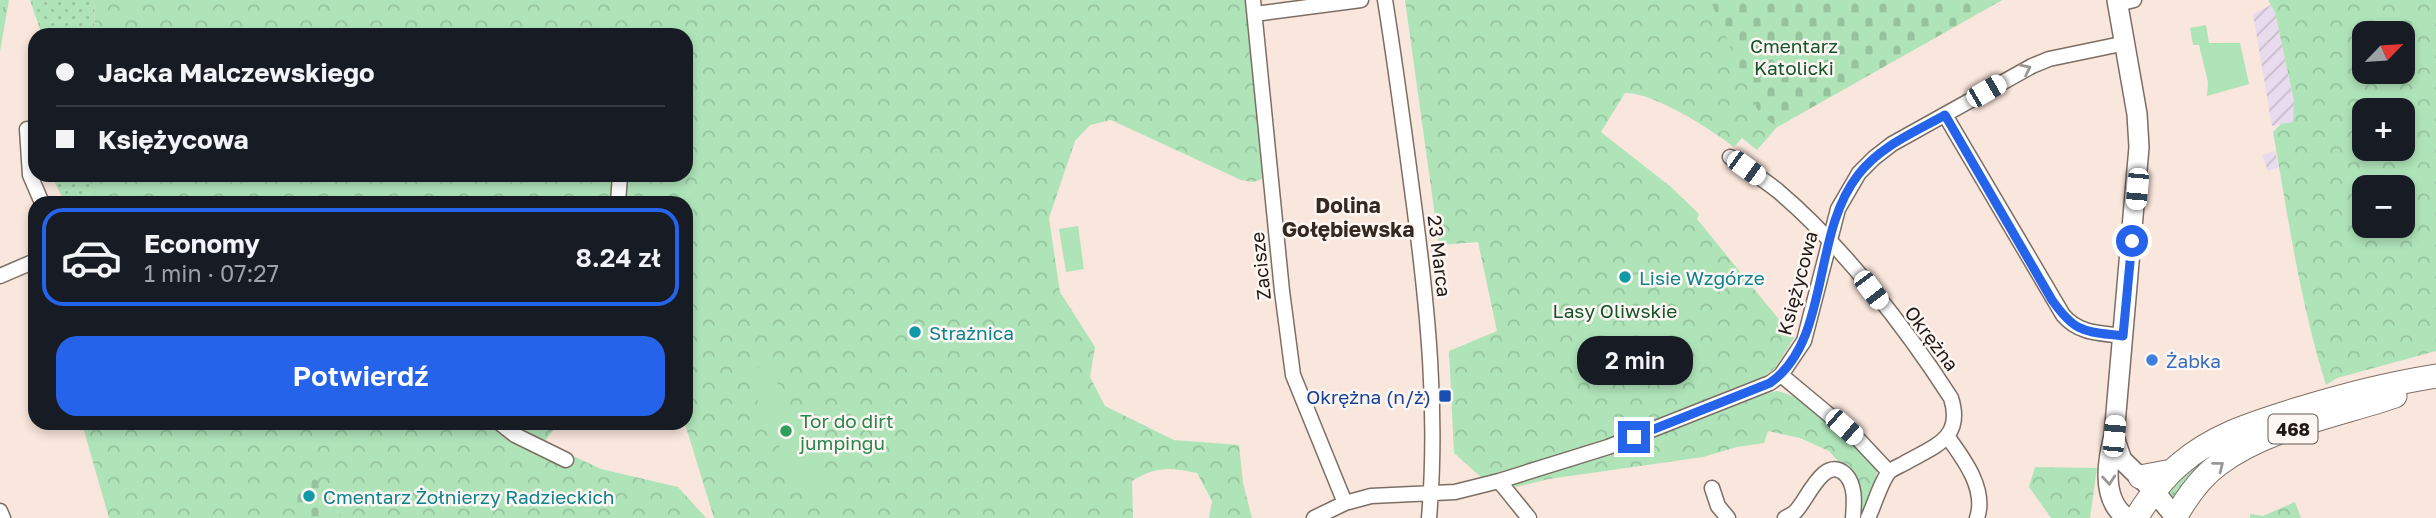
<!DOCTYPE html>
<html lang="pl">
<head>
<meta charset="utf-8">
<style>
	:root { --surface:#171b24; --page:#20242c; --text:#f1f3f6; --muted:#9ea1a6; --line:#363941; --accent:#2563eb }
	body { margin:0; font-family:"Golos Text",sans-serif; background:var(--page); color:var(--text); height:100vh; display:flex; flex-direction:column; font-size:26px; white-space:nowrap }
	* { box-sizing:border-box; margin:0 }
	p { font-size:23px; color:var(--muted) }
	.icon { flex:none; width:38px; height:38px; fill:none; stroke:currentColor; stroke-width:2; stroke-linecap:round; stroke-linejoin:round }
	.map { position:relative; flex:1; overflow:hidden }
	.panel { position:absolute; left:28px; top:196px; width:665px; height:234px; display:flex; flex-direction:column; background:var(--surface); border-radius:21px; box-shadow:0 4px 10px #0003 }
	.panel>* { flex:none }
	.hud { position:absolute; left:28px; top:28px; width:665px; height:154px; border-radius:21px; box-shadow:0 4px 10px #0003; display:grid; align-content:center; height:154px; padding:0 28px; background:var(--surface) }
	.needle { width:46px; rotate:65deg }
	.controls { position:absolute; left:2352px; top:21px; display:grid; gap:14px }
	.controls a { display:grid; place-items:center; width:63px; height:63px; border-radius:14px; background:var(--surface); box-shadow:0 4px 10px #0003; font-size:35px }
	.end { position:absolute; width:32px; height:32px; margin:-16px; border:9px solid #2563eb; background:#fff; box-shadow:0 0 0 4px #fff }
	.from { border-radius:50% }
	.bubble { position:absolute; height:49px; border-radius:21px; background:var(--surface); box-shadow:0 4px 10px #0003; font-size:23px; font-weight:600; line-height:49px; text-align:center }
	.car { position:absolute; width:21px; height:42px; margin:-21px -10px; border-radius:9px; box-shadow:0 0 5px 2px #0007; background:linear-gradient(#fff 24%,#345 0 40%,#fff 0 76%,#345 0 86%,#fff 0) }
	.hud b { display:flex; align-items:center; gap:24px; height:66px; font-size:26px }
	.hud b+b { border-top:2px solid var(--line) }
	.hud i { width:18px; height:18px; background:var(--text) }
	ul { padding:12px 0 0; list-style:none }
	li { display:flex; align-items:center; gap:21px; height:98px; margin:0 14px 10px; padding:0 14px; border:4px solid transparent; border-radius:21px }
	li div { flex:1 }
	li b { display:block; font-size:26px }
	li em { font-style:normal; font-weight:600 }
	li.selected { border-color:var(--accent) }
	li>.icon { width:63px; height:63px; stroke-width:1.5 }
	.primary-button { display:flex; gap:14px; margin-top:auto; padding:14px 28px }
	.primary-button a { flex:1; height:80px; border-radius:21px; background:var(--accent); color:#fff; font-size:28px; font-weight:600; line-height:80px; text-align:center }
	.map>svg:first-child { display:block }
	.industrial { fill:url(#industrial-furrows) }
	.grass { fill:url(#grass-dots) }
	.forest { fill:url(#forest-crowns); fill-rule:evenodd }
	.cemetery { fill:url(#cemetery-stones) }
	.park { fill:url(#park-tufts) }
	.garden { fill:#afe4b9 }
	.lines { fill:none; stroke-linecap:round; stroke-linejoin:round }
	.minor-casing { stroke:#7d6e64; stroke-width:17 }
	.secondary-casing { stroke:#7d6e64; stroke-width:22 }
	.primary-casing { stroke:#7d6e64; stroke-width:25 }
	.minor { stroke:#fff; stroke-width:14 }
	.secondary { stroke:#fff; stroke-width:19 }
	.primary { stroke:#fff; stroke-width:23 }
	.oneway { stroke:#9a9896 }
	.route { stroke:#2563eb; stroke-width:9 }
	.culture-dot { fill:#0f9aa8; stroke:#fdf6f2; stroke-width:2.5 }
	.shop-dot { fill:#3f7fe0; stroke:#fdf6f2; stroke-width:2.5 }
	.transit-dot { fill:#1a4fb4; stroke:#fdf6f2; stroke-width:2.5 }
	.leisure-dot { fill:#2e9e5b; stroke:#fdf6f2; stroke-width:2.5 }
	.labels { text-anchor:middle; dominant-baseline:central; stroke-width:5; stroke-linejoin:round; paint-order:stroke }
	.shield { fill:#fdf6f2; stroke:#625b57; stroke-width:2 }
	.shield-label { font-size:18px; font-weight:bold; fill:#1f1915 }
	.park-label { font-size:19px; fill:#135429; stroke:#fdf6f2 }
	.street-label { font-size:19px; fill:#1f1915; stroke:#fdf6f2 }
	.culture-label { font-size:19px; fill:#0d838f; stroke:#fdf6f2; text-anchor:start }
	.shop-label { font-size:19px; fill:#366cbe; stroke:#fdf6f2; text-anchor:start }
	.transit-label { font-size:19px; fill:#164399; stroke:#fdf6f2; text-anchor:end }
	.leisure-label { font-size:19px; fill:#27864d; stroke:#fdf6f2; text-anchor:start }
	.neighbourhood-label { font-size:21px; font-weight:bold; fill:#352820; stroke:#fdf6f2 }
</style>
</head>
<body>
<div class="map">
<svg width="2436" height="518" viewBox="0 0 2436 518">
	<defs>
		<pattern id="industrial-furrows" width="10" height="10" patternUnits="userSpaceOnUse" patternTransform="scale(1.75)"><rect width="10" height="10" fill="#e9dbee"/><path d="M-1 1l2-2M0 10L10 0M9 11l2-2" fill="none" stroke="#c7bbcb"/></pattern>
		<pattern id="grass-dots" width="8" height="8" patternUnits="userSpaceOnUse" patternTransform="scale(1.75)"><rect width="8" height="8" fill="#afe4b9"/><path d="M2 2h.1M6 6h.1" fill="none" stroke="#96c39e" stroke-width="1.8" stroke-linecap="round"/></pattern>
		<pattern id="forest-crowns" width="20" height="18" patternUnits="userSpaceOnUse" patternTransform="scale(1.75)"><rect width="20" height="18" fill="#afe4b9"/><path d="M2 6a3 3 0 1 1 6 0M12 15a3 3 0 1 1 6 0" fill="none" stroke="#96c39e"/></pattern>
		<pattern id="cemetery-stones" width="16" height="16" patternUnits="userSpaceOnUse" patternTransform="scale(1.75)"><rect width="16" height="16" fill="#afe4b9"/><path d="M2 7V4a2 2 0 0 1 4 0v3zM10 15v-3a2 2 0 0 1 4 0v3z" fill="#96c39e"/></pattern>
		<pattern id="park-tufts" width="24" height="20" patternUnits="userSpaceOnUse" patternTransform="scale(1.75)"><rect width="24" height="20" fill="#afe4b9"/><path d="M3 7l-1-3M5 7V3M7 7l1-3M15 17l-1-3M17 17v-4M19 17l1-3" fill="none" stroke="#96c39e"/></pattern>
	</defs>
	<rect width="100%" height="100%" fill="#f9e6dc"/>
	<!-- industrial -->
	<path class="industrial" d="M2271,5L2275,12L2294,101V120L2293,122L2272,126L2253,14Z
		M2275,151L2279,167L2268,171L2262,155Z"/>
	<!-- grass -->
	<path class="grass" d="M30,0H95L94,35H42Z
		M51,175H91L89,203H65Z
		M2229,441L2175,502L2166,490L2183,473Z"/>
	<!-- forest -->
	<path class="forest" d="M95,0H1246L1265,171L1262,179L1253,182L1241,180L1111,120L1090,125L1075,141L1049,218L1060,292L1095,347L1090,377L1105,406L1174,440L1239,445L1243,483L1252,518H1209L1212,501L1197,473C1169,467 1156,466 1132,481L1133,518H714L685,424L686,203H89L91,175H686V35H94Z
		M1405,0H2002L1777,127L1757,150L1742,138L1734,147C1713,130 1651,91 1625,93L1601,132L1671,187L1699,214L1697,219L1794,338L1775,368L1759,380L1615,439L1483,479L1454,453L1449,351L1497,331L1478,242L1439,245Z
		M2268,0H2436V351L2337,378L2326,385C2300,302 2288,217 2273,132L2281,124L2293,122L2294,101L2275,12ZM2403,33V72H2364V33ZM2364,110H2403V149H2364ZM2403,187V226H2364V187Z
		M1777,391C1814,399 1857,439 1877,470L1873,495L1862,518H1857L1859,485L1829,451L1800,438L1768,431L1764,443L1737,447L1703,457L1549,479L1516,487L1513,484L1741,399Z
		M82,424H558L544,442L601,469L678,487L706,518H109Z
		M2035,467L2097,468L2090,518H2051L2029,487Z
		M2295,502L2301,518H2250V514L2263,516Z"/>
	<!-- cemetery -->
	<path class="cemetery" d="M1710,0H2002L1777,127L1759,113Z
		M314,475L342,518H295L296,508L286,492L300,481Z"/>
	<!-- park -->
	<path class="park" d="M0,0H9L0,51Z"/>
	<!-- garden -->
	<path class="garden" d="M2206,25L2209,43H2240L2249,84L2207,96L2208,82L2199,45H2193L2190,28Z
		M1078,226L1084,269L1066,272L1059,229Z
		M768,363L827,487L804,498L745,374Z"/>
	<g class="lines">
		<defs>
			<path id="minor" d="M1253,0L1282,291L1293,375L1345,503
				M1385,0C1396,68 1405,137 1414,205C1428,310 1438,413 1429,518
				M2118,4L2134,0
				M1255,14L1361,0
				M1945,115L2063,315C2079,334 2100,333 2123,336
				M27,129L30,175L42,203
				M1730,157C1746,168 1763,179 1778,191C1841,244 1906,328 1951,398C1964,439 1934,446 1903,464C1899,466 1892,469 1889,472C1881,481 1874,506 1868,518
				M618,203L620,175
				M0,276L35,261
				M1781,375L1858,439L1889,472
				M501,424L515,435L566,460
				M1947,436C1963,458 1987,489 1977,518
				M1499,481L1529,518
				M1712,488L1718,506L1728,518
				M0,511L3,518
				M1314,518L1345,503L1371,496L1455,492L1499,481L1608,447L1770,383L1781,375L1804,341L1838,209L1859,173L1874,158L1892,144L2032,66L2049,59L2126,43
				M1785,518C1787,517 1793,514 1795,512C1807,501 1824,453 1846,475C1856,486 1854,504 1853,518"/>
			<path id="secondary" d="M2117,0L2137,114L2139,147L2114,436C2107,462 2101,500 2127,518
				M2114,437L2122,460L2155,492L2175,517"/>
			<path id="primary" d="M2140,477L2172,471
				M2136,518C2148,499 2163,478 2180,464C2213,435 2254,423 2295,410C2343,395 2386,384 2436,376
				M2175,518C2186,498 2200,478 2219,464C2267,428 2339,415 2395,396"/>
		</defs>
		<!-- minor casing -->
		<use href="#minor" class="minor-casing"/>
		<!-- secondary casing -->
		<use href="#secondary" class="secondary-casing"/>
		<!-- primary casing -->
		<use href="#primary" class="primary-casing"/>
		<!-- minor -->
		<use href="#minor" class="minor"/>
		<!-- secondary -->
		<use href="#secondary" class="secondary"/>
		<!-- primary -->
		<use href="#primary" class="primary"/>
	</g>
	<!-- one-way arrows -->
	<defs><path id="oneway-chevron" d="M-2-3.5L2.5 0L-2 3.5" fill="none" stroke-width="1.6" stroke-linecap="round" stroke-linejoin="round" transform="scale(1.75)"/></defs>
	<g class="oneway">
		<use href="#oneway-chevron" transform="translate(2026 69) rotate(-26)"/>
		<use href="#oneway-chevron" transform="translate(2219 466) rotate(-38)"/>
		<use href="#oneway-chevron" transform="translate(2109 480) rotate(85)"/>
	</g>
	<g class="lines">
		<!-- route -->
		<path class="route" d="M1634,437L1770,383C1831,340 1811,235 1858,175C1880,146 1915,132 1945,115L2052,300C2076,334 2084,331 2123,336L2132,241"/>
	</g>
	<!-- markers -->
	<g class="culture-dot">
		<circle cx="1625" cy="277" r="7"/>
		<circle cx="915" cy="332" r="7"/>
		<circle cx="309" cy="496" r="7"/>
	</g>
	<circle class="shop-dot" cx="2152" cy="360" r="7"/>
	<rect class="transit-dot" x="1438" y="389" width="14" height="14" rx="3.5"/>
	<circle class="leisure-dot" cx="786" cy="431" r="7"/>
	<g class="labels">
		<!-- shield labels -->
		<rect class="shield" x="2268.5" y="414.5" width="49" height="29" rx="5"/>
		<g class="shield-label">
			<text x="2293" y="429">468</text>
		</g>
		<!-- park labels -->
		<g class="park-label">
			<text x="1794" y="45">Cmentarz<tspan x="1794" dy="22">Katolicki</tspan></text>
			<text x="1615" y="310">Lasy Oliwskie</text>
		</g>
		<!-- street labels -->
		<g class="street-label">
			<text transform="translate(1440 256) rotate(83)">23 Marca</text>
			<text transform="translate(1260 266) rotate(-96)">Zacisze</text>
			<text transform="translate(1797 283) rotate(-75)">Księżycowa</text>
			<text transform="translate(1932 338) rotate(53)">Okrężna</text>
		</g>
		<!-- culture labels -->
		<g class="culture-label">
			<text x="1639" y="277">Lisie Wzgórze</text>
			<text x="929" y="332">Strażnica</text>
			<text x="323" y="496">Cmentarz Żołnierzy Radzieckich</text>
		</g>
		<!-- shop labels -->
		<g class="shop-label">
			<text x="2166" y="360">Żabka</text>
		</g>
		<!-- transit labels -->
		<g class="transit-label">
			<text x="1431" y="396">Okrężna (n/ż)</text>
		</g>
		<!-- leisure labels -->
		<g class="leisure-label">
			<text x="800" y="420">Tor do dirt<tspan x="800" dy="22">jumpingu</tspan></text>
		</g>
		<!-- neighbourhood labels -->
		<g class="neighbourhood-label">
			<text x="1348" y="205">Dolina<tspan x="1348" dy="24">Gołębiewska</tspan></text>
		</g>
	</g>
</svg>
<div class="controls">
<a><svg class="needle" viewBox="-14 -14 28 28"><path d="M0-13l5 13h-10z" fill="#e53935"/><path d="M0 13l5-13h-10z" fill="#9ea1a6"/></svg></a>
<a>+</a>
<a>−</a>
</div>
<i class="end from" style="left:2132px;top:241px"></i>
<i class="end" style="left:1634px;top:437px"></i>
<div class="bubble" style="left:1577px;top:336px;width:116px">2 min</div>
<i class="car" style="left:1986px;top:91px;rotate:60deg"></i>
<i class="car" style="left:1746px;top:168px;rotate:126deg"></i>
<i class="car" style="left:2137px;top:189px;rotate:185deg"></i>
<i class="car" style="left:1871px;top:290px;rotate:143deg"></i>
<i class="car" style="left:1844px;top:427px;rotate:131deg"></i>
<i class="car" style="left:2114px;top:436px;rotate:5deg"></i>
<div class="hud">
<b><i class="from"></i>Jacka Malczewskiego</b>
<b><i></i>Księżycowa</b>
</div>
<section class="panel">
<ul>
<li class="selected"><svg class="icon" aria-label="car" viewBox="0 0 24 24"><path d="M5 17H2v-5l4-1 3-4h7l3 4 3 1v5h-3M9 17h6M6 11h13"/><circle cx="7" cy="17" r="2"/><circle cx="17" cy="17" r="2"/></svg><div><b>Economy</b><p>1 min · 07:27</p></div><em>8.24 zł</em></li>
</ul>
<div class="primary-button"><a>Potwierdź</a></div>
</section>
</div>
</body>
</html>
